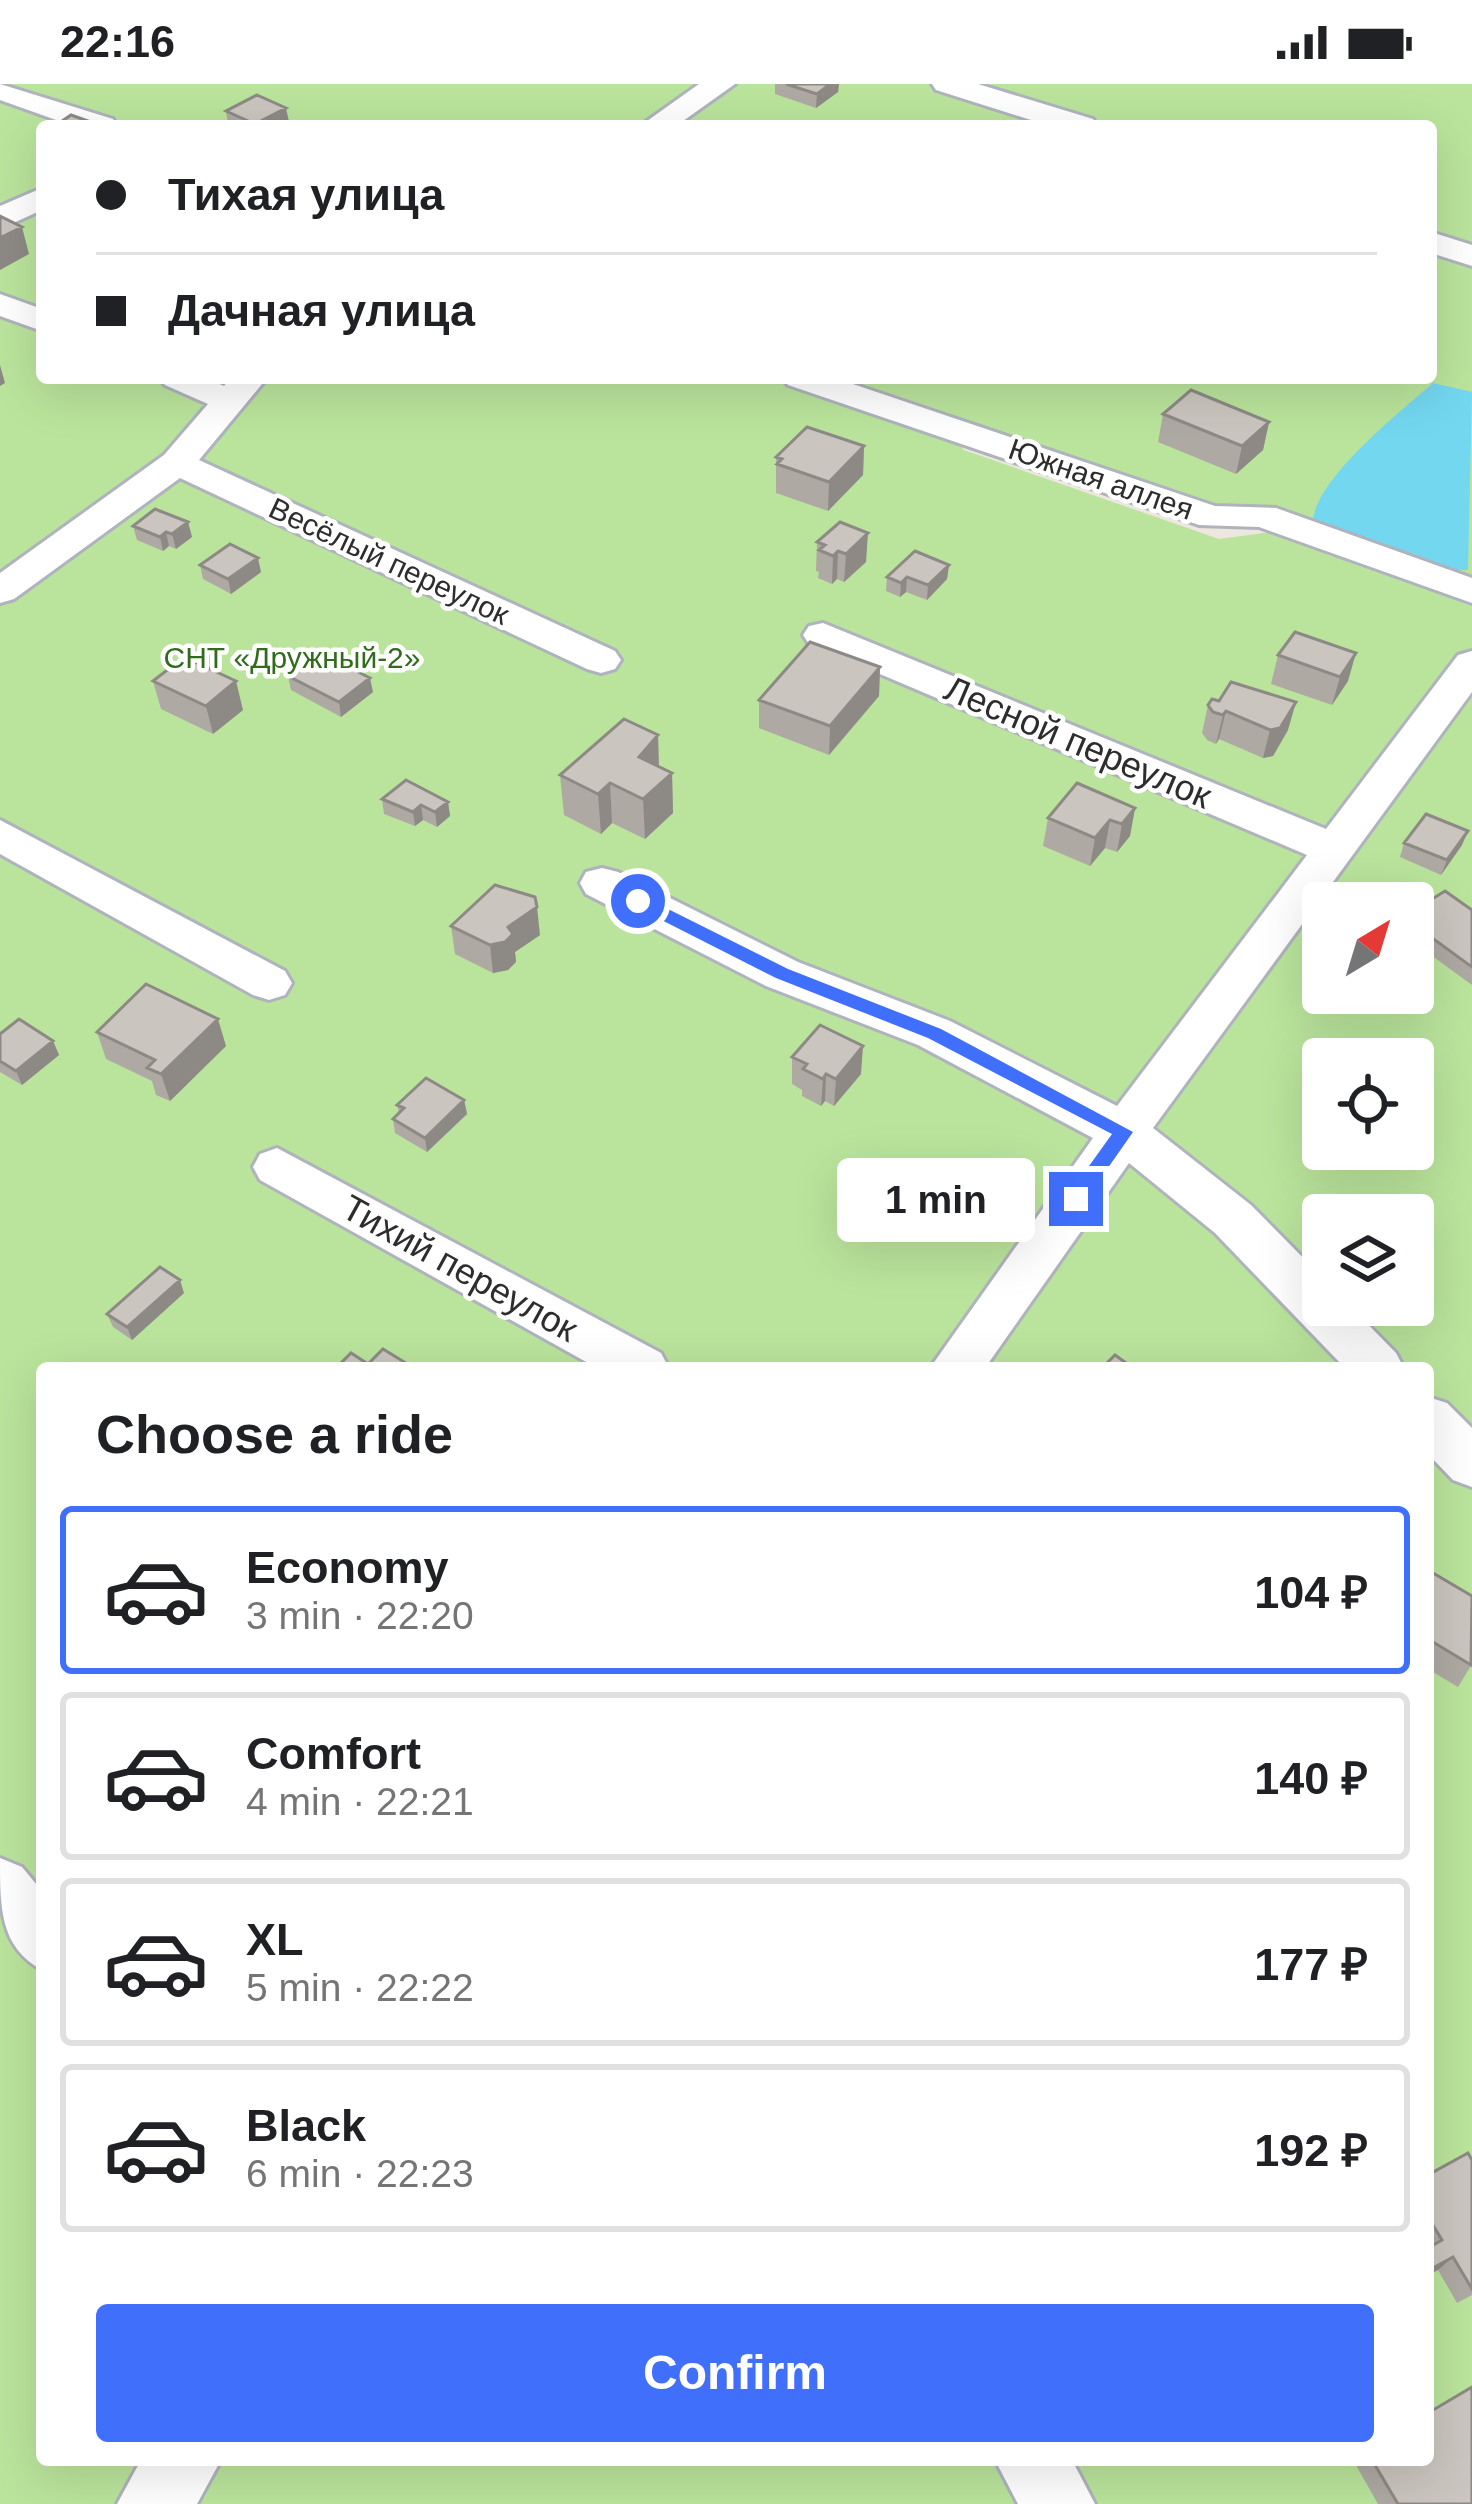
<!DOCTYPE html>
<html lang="en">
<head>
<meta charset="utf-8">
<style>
	:root { --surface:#fff; --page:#f6f6f6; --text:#202124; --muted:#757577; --line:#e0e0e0; --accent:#406ffb }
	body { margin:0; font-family:Arial,sans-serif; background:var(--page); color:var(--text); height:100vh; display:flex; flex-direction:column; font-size:45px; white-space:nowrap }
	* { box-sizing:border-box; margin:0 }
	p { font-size:39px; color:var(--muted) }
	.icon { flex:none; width:66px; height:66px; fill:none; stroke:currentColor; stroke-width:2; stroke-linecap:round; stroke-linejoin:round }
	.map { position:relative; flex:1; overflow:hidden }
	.side { position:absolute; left:36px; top:1278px; width:1398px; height:1104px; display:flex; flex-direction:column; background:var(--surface); border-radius:12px; box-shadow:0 12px 48px #0002 }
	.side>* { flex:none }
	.guide { position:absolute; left:36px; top:36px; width:1401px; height:264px; border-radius:12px; box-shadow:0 12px 48px #0002; display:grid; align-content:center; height:264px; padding:0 60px; background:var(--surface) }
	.needle { width:78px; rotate:38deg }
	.tools { position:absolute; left:1302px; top:798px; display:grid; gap:24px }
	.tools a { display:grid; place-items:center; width:132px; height:132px; border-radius:12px; background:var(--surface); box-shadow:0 12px 48px #0002; font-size:60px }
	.end { position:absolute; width:54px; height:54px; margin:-27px; border:15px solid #406ffb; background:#fff; box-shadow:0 0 0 6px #fff }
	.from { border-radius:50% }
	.bubble { position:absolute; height:84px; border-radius:12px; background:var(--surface); box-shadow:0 12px 48px #0002; font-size:39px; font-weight:600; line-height:84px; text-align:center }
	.guide b { display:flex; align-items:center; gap:42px; height:114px; font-size:45px }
	.guide b+b { border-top:3px solid var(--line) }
	.guide i { width:30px; height:30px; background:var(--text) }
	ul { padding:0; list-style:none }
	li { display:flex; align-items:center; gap:36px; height:168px; margin:0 24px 18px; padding:0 36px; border:6px solid var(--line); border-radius:12px }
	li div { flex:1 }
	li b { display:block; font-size:45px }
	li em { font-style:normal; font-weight:600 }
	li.selected { border-color:var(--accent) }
	li>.icon { width:108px; height:108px; stroke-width:1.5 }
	h2 { padding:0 60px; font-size:54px; line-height:144px }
	.primary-button { display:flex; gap:24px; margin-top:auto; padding:24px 60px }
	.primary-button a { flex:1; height:138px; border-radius:12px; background:var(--accent); color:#fff; font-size:48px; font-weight:600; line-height:138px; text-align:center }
	.status { display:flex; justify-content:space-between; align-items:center; height:84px; padding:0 60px; background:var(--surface); direction:ltr }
	.status svg { height:33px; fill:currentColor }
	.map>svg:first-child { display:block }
	.green { fill:#bae49c; fill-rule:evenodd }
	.water { fill:#73d7f0 }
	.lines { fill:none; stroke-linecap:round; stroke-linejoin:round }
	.street-casing { stroke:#afb3bd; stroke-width:6 }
	.street { fill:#fff; fill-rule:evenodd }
	.wall { fill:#aea9a3 }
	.shaded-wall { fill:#8d8a85 }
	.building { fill:#cac5be; stroke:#8d8a85; stroke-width:3 }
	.route { fill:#406ffb }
	.labels { text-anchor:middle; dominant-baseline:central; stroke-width:9; stroke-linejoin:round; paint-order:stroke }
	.far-street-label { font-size:30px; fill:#2d2d2d; stroke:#fff }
	.far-park-label { font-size:30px; fill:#316c1b; stroke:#fff }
	.street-label { font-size:36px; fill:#2d2d2d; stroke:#fff }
</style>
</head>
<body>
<div class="status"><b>22:16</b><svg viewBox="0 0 49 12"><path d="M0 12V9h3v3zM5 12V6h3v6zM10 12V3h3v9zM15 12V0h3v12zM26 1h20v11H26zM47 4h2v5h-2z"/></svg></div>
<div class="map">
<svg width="1472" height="2420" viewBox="0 0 1472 2420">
	<rect width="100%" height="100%" fill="#eee7df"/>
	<!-- green -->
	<path class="green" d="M0,0H1472V507L1263,432L1212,433L944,343L964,366L1219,455L1271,448L1472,518V2420H0ZM42,42H1431V294H42ZM1323,819H1413V909H1323ZM1323,975H1413V1065H1323ZM1323,1131H1413V1221H1323ZM42,1284H1428V2376H42Z"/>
	<!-- water -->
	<path class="water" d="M1433,299L1472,308L1468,486H1446L1313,438C1314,396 1401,327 1433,299Z"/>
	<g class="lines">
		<defs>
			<path id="street" d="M0,0L113,35L117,42H73L0,16Z
				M699,0H735L676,42H640Z
				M932,0H978L1093,35L1097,42H1050L936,6Z
				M42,104V126L0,145V122Z
				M1431,148L1472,161V182L1431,169Z
				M0,210L42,225V247L0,232Z
				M159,294H206L224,302L230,294H267L199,376L615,567L621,576L615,585L601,589L587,585L180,394L14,515L0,519V489L164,371L208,320L165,301Z
				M782,294H835L1215,422L1276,424L1472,494V519L1259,443L1199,441L788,301Z
				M823,539L1326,745L1458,571L1472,567V608L1153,1044L1251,1121L1323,1194V1221H1349L1396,1269L1404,1284H1345L1215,1149L1129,1079L985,1284H930L1093,1054L918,961L766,902L586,810L580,799L586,788L602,784L618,788L798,878L950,937L1117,1022L1307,771L809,560L803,551L809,542Z
				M0,736L285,887L292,899L285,911L269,916L253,911L0,770Z
				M277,1064L661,1269L669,1284H597L260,1096L253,1083L260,1070Z
				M1428,1313L1447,1319L1472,1344V1403L1453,1396L1428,1370Z
				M0,1774L22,1783L42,1807V1886C0,1863 0,1825 0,1774Z
				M141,2376H221L197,2420H117Z
				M995,2376H1072L1095,2420H1018Z"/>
		</defs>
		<!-- street casing -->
		<use href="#street" class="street-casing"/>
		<!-- street -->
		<use href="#street" class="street"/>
	</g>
	<!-- wall -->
	<path class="wall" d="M775,0H839L838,8L816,24L775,10Z
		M226,27L289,38L281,42H231L228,41Z
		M1163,330L1269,338L1263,366L1236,390L1158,358Z
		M864,362L863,391L828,427L776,409V373Z
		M188,438L192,453L176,465L169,462L163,467L137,456L133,442Z
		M817,458L866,478L844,498L837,495L832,500L818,494L819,488L816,487Z
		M200,481L261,488L231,510L203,495Z
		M949,481L947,495L927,516L906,508L900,513L886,507L887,493Z
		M1295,548L1348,597L1332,621L1271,600L1278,571Z
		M880,583L879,612L829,671L759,644V616Z
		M288,592L373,608L341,633L291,606Z
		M153,597L243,626L213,650L161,625Z
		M1219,617L1288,646L1273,672L1263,674L1219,655L1216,660L1207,656L1202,649L1208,621Z
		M658,651L659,683L672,689L673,729L645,755L612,739L601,750L564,731L560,691Z
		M382,715L448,718L450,732L437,743L423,736L415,742L384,730Z
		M1135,724L1130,752L1117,768L1105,764L1090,782L1043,762L1048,734Z
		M1404,759L1462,761L1441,791L1400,773Z
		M1472,826V901L1413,858V827Z
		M451,842L540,851L515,868L516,878L508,886L493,889L455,870Z
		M97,948L226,962L170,1017L156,1011L152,997L106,975Z
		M0,950L53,957L59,971L22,1001L0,988Z
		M792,973L861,990L834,1022L825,1017L821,1022L802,1012V1006L792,1000Z
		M464,1016L467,1030L427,1068L395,1049L393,1035L399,1029L397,1021Z
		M184,1209L132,1256L113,1243L107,1230Z
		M1428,1486L1472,1580L1458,1603L1428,1585Z
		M1472,2076V2211L1457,2219L1438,2186L1428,2191V2091Z
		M1353,2376H1428L1472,2420H1378Z"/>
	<!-- shaded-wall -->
	<path class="shaded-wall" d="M830,0H839L838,8L816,24L817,10Z
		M286,24L289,38L281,42H256L255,40Z
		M22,143L29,170L0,186V154Z
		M0,281L5,299L0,302Z
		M1269,338L1263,366L1236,390L1242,362Z
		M864,362L863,391L828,427L829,398Z
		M188,438L192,453L176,465L172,450Z
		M166,448L169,462L163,467L160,453Z
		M868,449L866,478L844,498L846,470Z
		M838,467L837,495L832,500L833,472Z
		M258,474L261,488L231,510L228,495Z
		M949,481L947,495L927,516L928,501Z
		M907,493L906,508L900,513L901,499Z
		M1356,569L1348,597L1332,621L1340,593Z
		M880,583L879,612L829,671L830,642Z
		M370,594L373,608L341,633L339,618Z
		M236,597L243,626L213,650L206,622Z
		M1296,618L1288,646L1273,672L1263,674L1270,646Z
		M1226,627L1219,655L1216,660L1223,631Z
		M658,651L659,692L639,673Z
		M672,689L673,729L645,755L643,715Z
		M610,699L612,739L601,750L598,710Z
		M448,718L450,732L437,743L435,728Z
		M421,721L423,736L415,742L413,728Z
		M1135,724L1130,752L1117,768L1122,740Z
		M1110,736L1105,764L1090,782L1095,754Z
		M1468,747L1462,761L1441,791L1447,776Z
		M537,823L540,851L515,868L516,878L508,886L493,889L490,861L508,843Z
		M218,935L226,962L170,1017L161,990Z
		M53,957L59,971L22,1001L16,987Z
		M863,962L861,990L834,1022L836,995Z
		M826,990L825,1017L821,1022L823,995Z
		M464,1016L467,1030L427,1068L425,1054Z
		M180,1196L184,1209L132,1256L127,1243Z
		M1453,2173L1438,2186L1428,2191V2188L1433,2184Z"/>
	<!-- building -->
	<path class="building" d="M786,0H830L817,10Z
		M257,11L286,24L255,40L226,27Z
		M71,31L99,41L55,42Z
		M0,132L22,143L0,154Z
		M1191,306L1269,338L1242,362L1163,330Z
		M807,343L864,362L829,398L777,380L782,375L776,373Z
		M155,425L188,438L172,450L166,448L160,453L133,442Z
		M840,438L868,449L846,470L838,467L833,472L819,466L825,461L817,458Z
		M230,460L258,474L228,495L200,481Z
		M915,467L949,481L928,501L907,493L901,499L887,493Z
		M1295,548L1356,569L1340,593L1278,571Z
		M810,558L880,583L830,642L759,616Z
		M319,568L370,594L339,618L288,592Z
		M184,573L236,597L206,622L153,597Z
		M1231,598L1296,618L1280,644L1270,646L1226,627L1223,631L1213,628L1208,621L1212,615L1219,617Z
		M624,635L658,651L639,673L672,689L643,715L610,699L598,710L560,691Z
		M406,696L448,718L435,728L421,721L413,728L382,715Z
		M1077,699L1135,724L1122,740L1110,736L1095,754L1048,734Z
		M1426,730L1468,747L1447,776L1404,759Z
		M495,801L535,813L537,823L508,843L513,850L505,858L490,861L451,842Z
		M1445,807L1472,826V883L1413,840V827Z
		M146,900L218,935L161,990L147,984L155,976L97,948Z
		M19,935L53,957L16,987L0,977V950Z
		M820,941L863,962L836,995L826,990L823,995L803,985L807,980L792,973Z
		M426,994L464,1016L425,1054L393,1035L404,1024L397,1021Z
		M160,1183L180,1196L127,1243L107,1230Z
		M383,1265L414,1284H336L351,1269L368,1280Z
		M1115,1271L1133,1284H1102Z
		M1428,1486L1472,1512L1471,1581L1428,1555Z
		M1468,2069L1472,2076V2205L1453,2173L1433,2184L1428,2176V2164L1442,2156L1428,2133V2091Z
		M1472,2303V2420H1398L1372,2376H1428V2329Z"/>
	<!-- route -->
	<path class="route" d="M632,813H644L788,885L941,945L1133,1048L1082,1121H1069V1110L1112,1050L928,954L776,894L632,821Z"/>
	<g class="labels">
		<!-- far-street labels -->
		<g class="far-street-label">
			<text transform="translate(1101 395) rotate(19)">Южная аллея</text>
			<text transform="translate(389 477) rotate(25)">Весёлый переулок</text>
		</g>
		<!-- far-park labels -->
		<g class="far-park-label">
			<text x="292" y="573">СНТ «Дружный-2»</text>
		</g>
		<!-- street labels -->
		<g class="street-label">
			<text transform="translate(1078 658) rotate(23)">Лесной переулок</text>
			<text transform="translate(460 1184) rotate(29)">Тихий переулок</text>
		</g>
	</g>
</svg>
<div class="tools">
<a><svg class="needle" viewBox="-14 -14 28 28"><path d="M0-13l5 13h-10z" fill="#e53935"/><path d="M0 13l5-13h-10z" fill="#757577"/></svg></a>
<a><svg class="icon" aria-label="locate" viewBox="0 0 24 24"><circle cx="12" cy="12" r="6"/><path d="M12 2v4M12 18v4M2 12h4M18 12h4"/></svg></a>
<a><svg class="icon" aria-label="layers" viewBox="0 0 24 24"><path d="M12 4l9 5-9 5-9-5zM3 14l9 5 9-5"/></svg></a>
</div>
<i class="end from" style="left:638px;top:817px"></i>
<i class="end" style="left:1076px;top:1115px"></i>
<div class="bubble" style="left:837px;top:1074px;width:198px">1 min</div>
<div class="guide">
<b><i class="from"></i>Тихая улица</b>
<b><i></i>Дачная улица</b>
</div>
<section class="side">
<h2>Choose a ride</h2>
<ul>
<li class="selected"><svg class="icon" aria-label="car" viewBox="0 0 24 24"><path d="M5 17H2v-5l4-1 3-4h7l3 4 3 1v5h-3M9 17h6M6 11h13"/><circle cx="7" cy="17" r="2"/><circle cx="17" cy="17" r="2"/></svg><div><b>Economy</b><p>3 min · 22:20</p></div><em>104 ₽</em></li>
<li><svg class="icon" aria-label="car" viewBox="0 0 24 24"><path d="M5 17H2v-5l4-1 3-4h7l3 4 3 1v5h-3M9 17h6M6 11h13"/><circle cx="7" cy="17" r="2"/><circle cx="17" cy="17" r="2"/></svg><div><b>Comfort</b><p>4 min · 22:21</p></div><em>140 ₽</em></li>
<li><svg class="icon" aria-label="car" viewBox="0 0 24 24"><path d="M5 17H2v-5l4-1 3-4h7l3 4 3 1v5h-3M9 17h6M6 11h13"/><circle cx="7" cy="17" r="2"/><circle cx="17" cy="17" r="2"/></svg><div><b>XL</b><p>5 min · 22:22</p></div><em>177 ₽</em></li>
<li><svg class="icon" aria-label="car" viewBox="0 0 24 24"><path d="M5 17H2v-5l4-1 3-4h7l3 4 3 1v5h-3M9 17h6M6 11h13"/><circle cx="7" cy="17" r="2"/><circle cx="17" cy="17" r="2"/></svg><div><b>Black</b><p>6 min · 22:23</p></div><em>192 ₽</em></li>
</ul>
<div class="primary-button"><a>Confirm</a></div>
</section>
</div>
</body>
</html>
